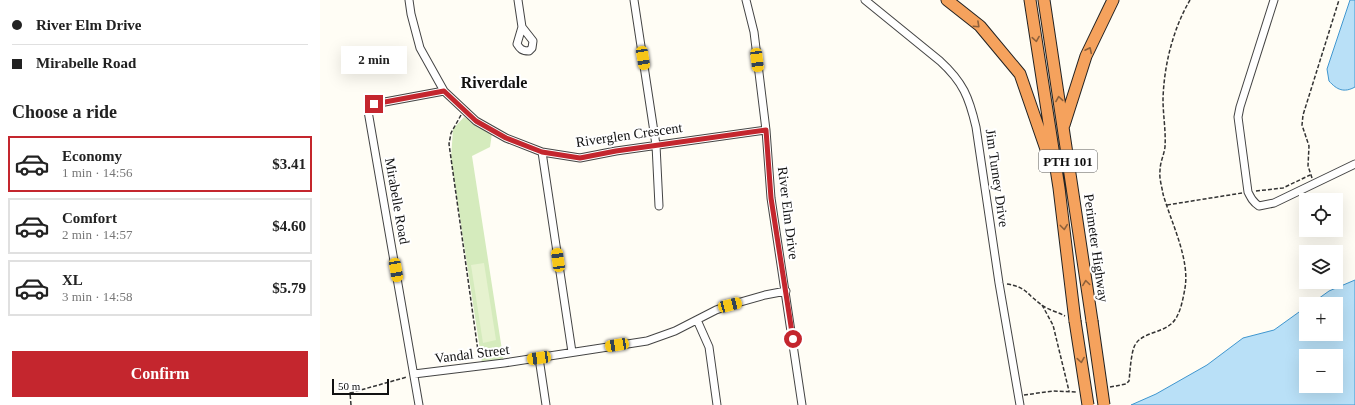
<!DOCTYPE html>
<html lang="en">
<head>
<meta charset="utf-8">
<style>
	:root { --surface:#fff; --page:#f6f6f6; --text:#222; --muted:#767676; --line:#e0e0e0; --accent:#c4262e }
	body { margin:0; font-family:Georgia,serif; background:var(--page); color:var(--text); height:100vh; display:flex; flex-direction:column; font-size:15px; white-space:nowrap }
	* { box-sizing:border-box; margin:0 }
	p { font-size:13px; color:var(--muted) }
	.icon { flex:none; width:22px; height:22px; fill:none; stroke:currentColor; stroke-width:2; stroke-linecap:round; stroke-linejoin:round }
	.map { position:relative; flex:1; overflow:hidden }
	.details { display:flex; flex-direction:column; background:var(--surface); width:320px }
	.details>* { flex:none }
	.banner { display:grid; align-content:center; height:88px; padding:0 12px; background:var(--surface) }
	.controls { position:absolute; left:979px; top:193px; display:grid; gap:8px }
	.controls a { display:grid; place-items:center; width:44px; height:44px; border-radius:0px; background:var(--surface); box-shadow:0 4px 16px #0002; font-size:20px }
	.scale { position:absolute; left:12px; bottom:10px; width:57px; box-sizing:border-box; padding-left:4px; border:2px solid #111; border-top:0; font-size:11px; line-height:14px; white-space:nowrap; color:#111; -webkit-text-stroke:3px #fff; paint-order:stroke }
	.end { position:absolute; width:18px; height:18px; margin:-9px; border:5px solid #c4262e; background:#fff; box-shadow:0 0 0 2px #fff }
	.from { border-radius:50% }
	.bubble { position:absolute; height:28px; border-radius:0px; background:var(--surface); box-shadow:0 4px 16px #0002; font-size:13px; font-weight:700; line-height:28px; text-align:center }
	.car { position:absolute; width:12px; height:24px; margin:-12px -6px; border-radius:5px; box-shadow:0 0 3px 1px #0007; background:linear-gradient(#f5c518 24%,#345 0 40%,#f5c518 0 76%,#345 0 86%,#f5c518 0) }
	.banner b { display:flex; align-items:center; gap:14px; height:38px; font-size:15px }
	.banner b+b { border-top:1px solid var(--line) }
	.banner i { width:10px; height:10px; background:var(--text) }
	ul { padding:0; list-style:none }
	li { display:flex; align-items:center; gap:12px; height:56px; margin:0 8px 6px; padding:0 4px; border:2px solid var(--line); border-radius:0px }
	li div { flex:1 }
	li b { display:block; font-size:15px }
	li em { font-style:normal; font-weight:700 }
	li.selected { border-color:var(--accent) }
	li>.icon { width:36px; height:36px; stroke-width:1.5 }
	h2 { padding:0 12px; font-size:18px; line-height:48px }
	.button { display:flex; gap:8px; margin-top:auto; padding:8px 12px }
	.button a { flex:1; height:46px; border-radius:0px; background:var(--accent); color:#fff; font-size:16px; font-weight:700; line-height:46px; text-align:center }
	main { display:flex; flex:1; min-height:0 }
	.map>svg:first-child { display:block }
	.green { fill:#d5ebbd }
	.pitch { fill:#e6f2cf }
	.water { fill:#b9e0f7; stroke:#3f96cf; fill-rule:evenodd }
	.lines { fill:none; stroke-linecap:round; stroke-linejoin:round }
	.minor-casing { stroke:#444; stroke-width:9 }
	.highway-casing { stroke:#222; stroke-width:13 }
	.path { stroke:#333; stroke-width:1.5; stroke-dasharray:4 2; stroke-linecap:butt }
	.minor { stroke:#fff; stroke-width:7 }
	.highway { stroke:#f5a25d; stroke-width:11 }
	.highway-bridge-casing { stroke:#222; stroke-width:13; stroke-linecap:butt }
	.highway-bridge { stroke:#f5a25d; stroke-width:11 }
	.oneway { stroke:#8e613b }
	.route { stroke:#c4262e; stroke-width:5 }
	.labels { text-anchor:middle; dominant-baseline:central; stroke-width:4; stroke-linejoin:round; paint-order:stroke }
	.shield { fill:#fff; stroke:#585858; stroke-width:1 }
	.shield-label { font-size:13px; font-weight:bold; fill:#111 }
	.street-label { font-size:14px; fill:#111; stroke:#fff }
	.quarter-label { font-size:16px; font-weight:bold; fill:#111; stroke:#fff }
</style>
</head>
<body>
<main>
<section class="details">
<div class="banner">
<b><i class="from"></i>River Elm Drive</b>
<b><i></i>Mirabelle Road</b>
</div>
<h2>Choose a ride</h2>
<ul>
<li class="selected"><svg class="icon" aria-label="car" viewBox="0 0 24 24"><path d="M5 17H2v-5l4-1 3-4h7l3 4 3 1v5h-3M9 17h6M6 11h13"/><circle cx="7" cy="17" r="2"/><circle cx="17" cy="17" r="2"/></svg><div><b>Economy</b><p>1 min · 14:56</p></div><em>$3.41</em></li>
<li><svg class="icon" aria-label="car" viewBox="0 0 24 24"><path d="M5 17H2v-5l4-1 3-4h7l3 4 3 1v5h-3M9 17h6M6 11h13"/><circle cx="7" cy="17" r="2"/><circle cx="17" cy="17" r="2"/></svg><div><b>Comfort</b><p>2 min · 14:57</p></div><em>$4.60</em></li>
<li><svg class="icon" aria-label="car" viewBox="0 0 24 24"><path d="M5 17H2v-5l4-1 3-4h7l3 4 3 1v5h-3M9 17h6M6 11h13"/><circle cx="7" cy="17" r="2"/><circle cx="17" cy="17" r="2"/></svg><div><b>XL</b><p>3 min · 14:58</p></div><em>$5.79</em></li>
</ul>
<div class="button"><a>Confirm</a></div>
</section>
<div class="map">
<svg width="1035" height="405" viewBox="0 0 1035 405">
	<rect width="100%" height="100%" fill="#fffdf5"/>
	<!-- green -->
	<path class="green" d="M144,117L172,133L170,147L152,156L184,363H162L131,159L133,129Z"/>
	<!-- pitch -->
	<path class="pitch" d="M164,263L176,340L163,343L151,265Z"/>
	<!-- water -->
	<path class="water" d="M1030,0H1035V87C1024,93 1017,90 1009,81L1007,69Z
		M1035,280V405H811L836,394L887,365L923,338L954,330L986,307V334H1016V304H991L1009,291ZM986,356H1016V386H986Z"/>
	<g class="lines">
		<defs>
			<path id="minor" d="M89,0L91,14L100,48L124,91L156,121L186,138L222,152L260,158L296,151L446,130
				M198,0L202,27L197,44C200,49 202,51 209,51L212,48L213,41L202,27
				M314,0L336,145L339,206
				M426,0L434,32L446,130L451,198L482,405
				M545,0L620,61C643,82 649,97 656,127L679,283L700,405
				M954,0L920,107L918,117L928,192C931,198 933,202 939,206L954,203L1035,164
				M222,152L252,352
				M377,320L389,347L397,405
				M219,358L226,405
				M94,374L184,363L327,341L355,331L396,310L410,305L445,295L466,291
				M99,405L48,111L54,104L124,91"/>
			<path id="highway" d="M627,0L660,26L700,74L729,158
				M710,0L739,188L755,321
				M724,0L772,321
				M744,125L766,56L793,0"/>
		</defs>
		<!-- minor casing -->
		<use href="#minor" class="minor-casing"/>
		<!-- highway casing -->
		<use href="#highway" class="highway-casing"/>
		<!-- path -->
		<path class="path" d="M141,115L131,133L129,144L159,358
			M992,178L988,166L989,146L982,125L983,115L1019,0
			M936,191L963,188L990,175
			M847,205L922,193
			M687,284C707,287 707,295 722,305C728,310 738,312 745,316
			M722,305L733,325L749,391
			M790,387L806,384L809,381C810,372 811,352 815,345C821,333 841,333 851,324C860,317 863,299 865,288C870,259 851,222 843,194C842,187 839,178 840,171C840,162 844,155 845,147C846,131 843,115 843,99C844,65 853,29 870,0
			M704,395L733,391L756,392
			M31,405L30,393L87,377"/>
		<!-- minor -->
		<use href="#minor" class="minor"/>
		<!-- highway -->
		<use href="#highway" class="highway"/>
		<defs>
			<path id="highway-bridge" d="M755,321L768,405
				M772,321L784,405"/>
		</defs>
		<!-- highway-bridge casing -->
		<use href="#highway-bridge" class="highway-bridge-casing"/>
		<!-- highway-bridge -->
		<use href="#highway-bridge" class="highway-bridge"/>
	</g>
	<!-- one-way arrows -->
	<defs><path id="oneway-chevron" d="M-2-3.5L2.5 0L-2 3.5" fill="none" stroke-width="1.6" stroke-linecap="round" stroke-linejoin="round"/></defs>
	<g class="oneway">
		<use href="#oneway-chevron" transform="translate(657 25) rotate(43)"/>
		<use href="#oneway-chevron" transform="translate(716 39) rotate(81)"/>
		<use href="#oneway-chevron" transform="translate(769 50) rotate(-64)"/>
		<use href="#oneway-chevron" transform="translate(739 99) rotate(-99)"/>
		<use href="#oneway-chevron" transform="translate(744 227) rotate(83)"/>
		<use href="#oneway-chevron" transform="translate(766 283) rotate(-98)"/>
		<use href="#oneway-chevron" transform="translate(761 360) rotate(81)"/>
	</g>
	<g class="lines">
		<!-- route -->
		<path class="route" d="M54,104L124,91L156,121L186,138L222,152L260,158L296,151L446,130L451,198L473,339"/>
	</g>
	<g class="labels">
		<!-- shield labels -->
		<rect class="shield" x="719" y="150" width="58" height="22" rx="3"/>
		<g class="shield-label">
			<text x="748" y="161">PTH 101</text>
		</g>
		<!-- street labels -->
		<g class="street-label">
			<text transform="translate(309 135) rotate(-8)">Riverglen Crescent</text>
			<text transform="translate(677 178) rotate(82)">Jim Turney Drive</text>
			<text transform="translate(77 201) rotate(80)">Mirabelle Road</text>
			<text transform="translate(468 213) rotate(83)">River Elm Drive</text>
			<text transform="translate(776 248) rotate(82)">Perimeter Highway</text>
			<text transform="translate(152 354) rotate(-7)">Vandal Street</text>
		</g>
		<!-- quarter labels -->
		<g class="quarter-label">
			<text x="174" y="82">Riverdale</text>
		</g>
	</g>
</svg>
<div class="controls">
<a><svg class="icon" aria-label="locate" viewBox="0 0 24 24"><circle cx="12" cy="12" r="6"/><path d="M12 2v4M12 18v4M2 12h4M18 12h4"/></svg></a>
<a><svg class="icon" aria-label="layers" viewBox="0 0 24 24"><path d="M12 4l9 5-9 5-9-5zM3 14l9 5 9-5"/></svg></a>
<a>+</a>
<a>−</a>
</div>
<div class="scale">50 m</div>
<i class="end from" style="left:473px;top:339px"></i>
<i class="end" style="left:54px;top:104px"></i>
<div class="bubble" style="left:21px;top:46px;width:66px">2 min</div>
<i class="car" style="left:323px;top:58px;rotate:171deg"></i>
<i class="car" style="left:437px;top:60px;rotate:173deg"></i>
<i class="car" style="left:238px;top:260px;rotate:352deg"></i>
<i class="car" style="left:76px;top:270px;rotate:170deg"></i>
<i class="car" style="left:410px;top:305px;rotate:75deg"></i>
<i class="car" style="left:297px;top:345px;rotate:261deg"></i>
<i class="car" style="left:219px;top:358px;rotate:262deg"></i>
</div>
</main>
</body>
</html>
